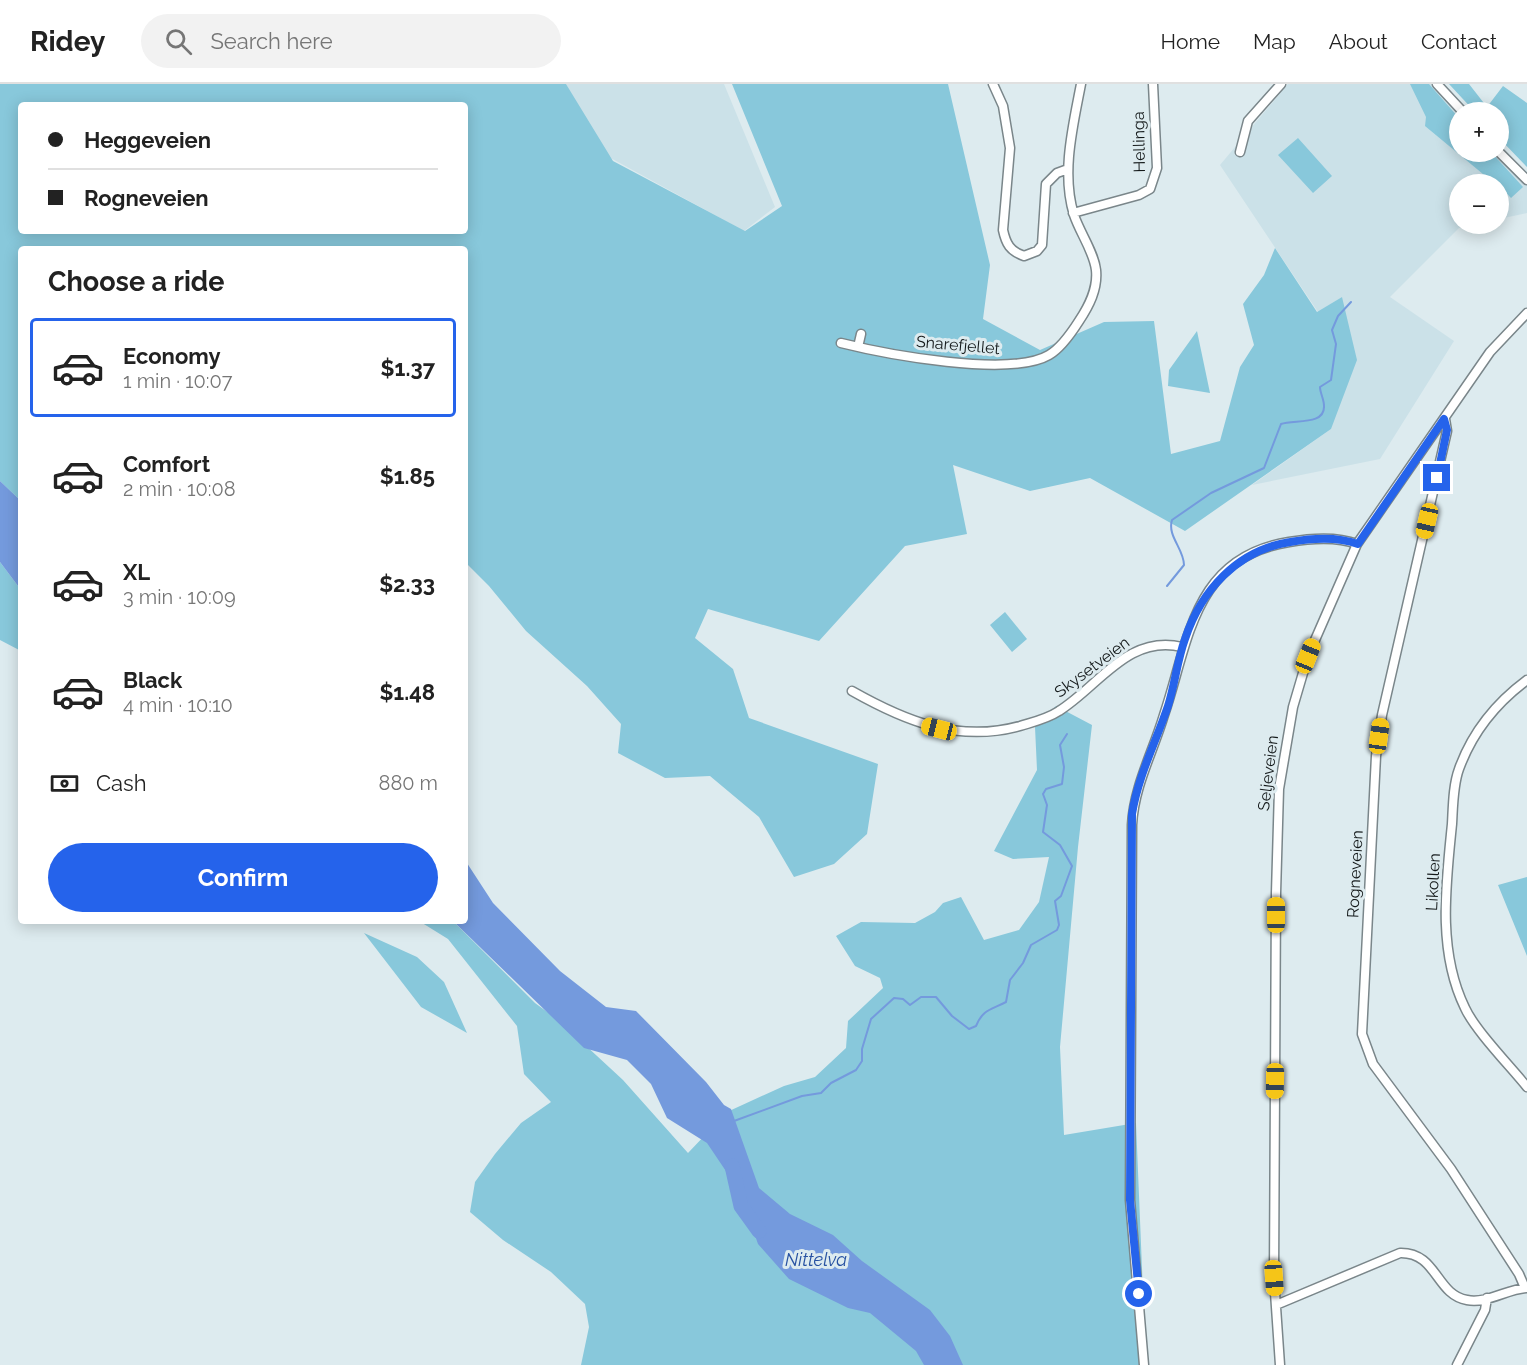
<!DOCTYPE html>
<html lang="en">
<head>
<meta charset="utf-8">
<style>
	:root { --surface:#fff; --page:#f2f2f2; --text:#222; --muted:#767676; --line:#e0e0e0; --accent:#2563eb }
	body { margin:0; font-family:Raleway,sans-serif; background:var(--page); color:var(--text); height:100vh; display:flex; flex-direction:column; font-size:22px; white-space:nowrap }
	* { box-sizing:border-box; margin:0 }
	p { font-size:20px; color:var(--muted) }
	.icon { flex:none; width:33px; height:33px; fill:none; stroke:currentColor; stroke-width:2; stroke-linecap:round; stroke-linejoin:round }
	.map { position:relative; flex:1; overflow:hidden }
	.details { position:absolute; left:18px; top:162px; width:450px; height:678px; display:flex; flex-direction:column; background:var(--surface); border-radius:6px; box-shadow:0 3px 15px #0003 }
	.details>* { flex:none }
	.banner { position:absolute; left:18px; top:18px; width:450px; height:132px; border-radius:6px; box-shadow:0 3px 15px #0003; display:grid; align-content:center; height:132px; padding:0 30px; background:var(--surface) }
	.fabs { position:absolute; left:1449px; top:18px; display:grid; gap:12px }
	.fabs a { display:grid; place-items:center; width:60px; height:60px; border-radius:50%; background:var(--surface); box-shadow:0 3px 15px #0003; font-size:30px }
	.end { position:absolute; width:27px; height:27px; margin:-14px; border:8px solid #2563eb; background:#fff; box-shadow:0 0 0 3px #fff }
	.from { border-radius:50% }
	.car { position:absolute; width:18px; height:36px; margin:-18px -9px; border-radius:8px; box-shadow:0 0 4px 2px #0007; background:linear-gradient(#f5c518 24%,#345 0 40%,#f5c518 0 76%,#345 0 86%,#f5c518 0) }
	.banner b { display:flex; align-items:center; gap:21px; height:57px; font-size:22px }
	.banner b+b { border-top:2px solid var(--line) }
	.banner i { width:15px; height:15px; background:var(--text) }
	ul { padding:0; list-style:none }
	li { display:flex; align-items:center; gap:18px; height:99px; margin:0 12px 9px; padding:0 18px; border:3px solid transparent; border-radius:6px }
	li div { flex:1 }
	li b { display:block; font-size:22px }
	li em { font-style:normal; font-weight:700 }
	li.on { border-color:var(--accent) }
	li>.icon { width:54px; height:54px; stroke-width:1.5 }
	h2 { padding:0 30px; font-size:27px; line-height:72px }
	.pay { display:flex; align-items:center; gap:15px; height:66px; padding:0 30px; font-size:22px }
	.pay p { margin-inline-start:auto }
	.action { display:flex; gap:12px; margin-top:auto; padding:12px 30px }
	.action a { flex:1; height:69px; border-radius:36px; background:var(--accent); color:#fff; font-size:24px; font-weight:700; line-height:69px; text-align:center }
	header { display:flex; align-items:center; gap:36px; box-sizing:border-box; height:84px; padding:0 30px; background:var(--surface); border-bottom:2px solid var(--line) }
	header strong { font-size:28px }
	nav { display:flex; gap:33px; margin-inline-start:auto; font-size:21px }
	.search { width:420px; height:54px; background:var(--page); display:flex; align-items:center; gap:15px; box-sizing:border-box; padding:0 21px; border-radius:33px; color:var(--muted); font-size:22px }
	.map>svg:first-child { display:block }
	.built { fill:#cbe1e8 }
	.green { fill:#88c8db; fill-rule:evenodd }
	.water { fill:#749add }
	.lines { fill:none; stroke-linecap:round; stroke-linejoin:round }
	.stream { stroke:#749add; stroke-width:2 }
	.river { stroke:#749add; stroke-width:15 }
	.minor-casing { stroke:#7a868a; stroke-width:11 }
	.minor { stroke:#fff; stroke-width:8 }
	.route { stroke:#2563eb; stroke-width:8 }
	.labels { text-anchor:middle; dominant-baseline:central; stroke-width:6; stroke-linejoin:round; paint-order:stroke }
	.street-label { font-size:16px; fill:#131819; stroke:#ddebef }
	.water-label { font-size:18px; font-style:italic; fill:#2752a2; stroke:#ddebef }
</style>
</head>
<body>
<header>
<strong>Ridey</strong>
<div class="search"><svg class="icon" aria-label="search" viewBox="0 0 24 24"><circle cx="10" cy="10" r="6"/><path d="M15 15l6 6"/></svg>Search here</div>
<nav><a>Home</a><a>Map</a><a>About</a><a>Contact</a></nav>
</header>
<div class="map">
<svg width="1527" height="1281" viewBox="0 0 1527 1281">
	<rect width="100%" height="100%" fill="#ddebef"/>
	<!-- built -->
	<path class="built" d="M566,0H724L775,123L744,147L607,72Z
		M1288,0H1436L1460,28V68H1498L1527,96V129L1499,135L1498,100H1460V140H1478L1459,144L1390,213L1454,257L1380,375L1252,401L1331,345L1342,213L1318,228L1220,81Z"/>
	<!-- green -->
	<path class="green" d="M0,0H566L613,77L745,147L782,122L732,0H948L990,181L983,235L1040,266L1104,238L1154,237L1171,370L1220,357L1240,283L1254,261L1243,220L1264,191L1275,164L1317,228L1342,213L1357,276L1331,345L1185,447L1090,394L1030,407L953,381L967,450L905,462L819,557L708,525L695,554L733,585L749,634L878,680L867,750L834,780L794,793L759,733L710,692L665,694L618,669L621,640L587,602L526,547L489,502L465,478V165H21V417L0,397ZM21,21H465V147H21Z
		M1410,0H1429L1459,34L1460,68H1491L1523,103L1511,114L1498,100H1495L1425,42L1426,33Z
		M1449,0H1469L1487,23L1503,2L1527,19V83L1499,54L1498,28H1475Z
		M1298,54L1332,92L1313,109L1278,71Z
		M1197,247L1210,309L1168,302L1169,286Z
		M0,478L21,506V567L0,556Z
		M1005,528L1027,555L1012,568L990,541Z
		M1056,622L1092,641L1078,763L1060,963L1064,1051L1136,1039L1146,1281H581L589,1243L585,1220L551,1188L503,1156L470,1128L475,1098L495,1070L521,1039L551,1018L524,990L517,942L448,855L419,837H453L535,919L557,935L623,996L688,1069L727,1028L784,1002L815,993L846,964L848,937L883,904L880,894L855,882L836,852L861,838L915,839L935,828L943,819L961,813L984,856L1019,846L1039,818L1049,773L1013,775L994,767L1037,686L1035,643Z
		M1527,793V872L1498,801Z
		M364,849L417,873L444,898L467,949L421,923Z"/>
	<!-- water -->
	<path class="water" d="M0,397L21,417V506L0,478Z
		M465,776L493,819L560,887L606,923L636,927L706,998L724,1021L731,1025L759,1104L790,1130L833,1151L862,1177L930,1226L950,1252L963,1281H924L916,1267L870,1229L848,1224L789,1195L758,1160L740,1108L707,1059L667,1034L651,1000L627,976L584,964L453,837H465Z"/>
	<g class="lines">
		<!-- stream -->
		<path class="stream" d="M1167,502L1184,481C1184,465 1167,452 1172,436L1211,409L1264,384L1281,340C1293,335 1325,342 1324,322C1324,315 1320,309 1320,303L1331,296L1336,260L1332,246L1338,232L1351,218
			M734,1037L802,1012L821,1009L831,999L856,986L862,977V965L871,935L894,914L903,915L910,921L921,913H936L952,932L969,945L976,942C983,925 991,926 1006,918L1010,896L1023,879L1031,861L1057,846L1059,841L1055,817L1061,812L1072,782L1060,761L1043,748L1047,721L1043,710L1046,705L1062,700L1064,683L1060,661L1067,650"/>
		<!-- river -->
		<path class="river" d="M732,1082L741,1122L759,1147"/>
		<defs>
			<path id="minor" d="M993,0L1003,22L1010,64L1003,146C1006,160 1010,167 1024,172L1037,167L1042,161L1046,100L1057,89L1068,85
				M1437,0L1463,28
				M1498,67L1527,96
				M1240,68L1248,37L1281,0
				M1073,129L1139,111L1150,105L1157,84L1153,0
				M841,259C885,270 1010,294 1049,271C1061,264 1072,248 1079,237C1089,222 1098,205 1096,186C1094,168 1080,149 1074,131C1061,89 1073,42 1081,0
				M858,263L861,250
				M1445,335L1447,347L1382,631L1376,672L1362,950L1373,980L1451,1085L1519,1190L1525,1204
				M1527,596C1496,619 1472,649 1459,685C1453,701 1453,723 1452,740C1446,800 1437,867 1465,924C1475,946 1510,982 1527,1003
				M852,607C905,637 958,659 1020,642C1033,638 1047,635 1059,627C1099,602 1128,550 1182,563
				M1276,1221L1400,1169C1437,1168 1436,1211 1467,1216C1487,1220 1507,1205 1527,1204
				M1144,1281L1130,1116L1132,741C1134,702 1153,668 1164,631C1189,557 1193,473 1289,458C1312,454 1336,452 1357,460
				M1280,1281L1274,1194L1276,809L1279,705L1293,623L1308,572L1357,460L1490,268L1527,229
				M1457,1281L1485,1226L1487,1214"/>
		</defs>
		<!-- minor casing -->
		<use href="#minor" class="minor-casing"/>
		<!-- minor -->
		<use href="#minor" class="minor"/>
	</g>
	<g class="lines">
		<!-- route -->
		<path class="route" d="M1139,1210L1130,1116L1132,730C1138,692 1156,658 1168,622C1175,600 1177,577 1185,555C1201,507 1237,466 1290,458C1312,454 1336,452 1358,460L1444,335L1447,346L1437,394"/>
	</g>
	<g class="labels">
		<!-- street labels -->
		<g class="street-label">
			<text transform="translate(1139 58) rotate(-91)">Hellinga</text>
			<text transform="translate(958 261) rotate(5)">Snarefjellet</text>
			<text transform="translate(1092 583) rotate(-37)">Skysetveien</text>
			<text transform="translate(1268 689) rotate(-83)">Seljeveien</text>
			<text transform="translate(1355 790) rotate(-87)">Rogneveien</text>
			<text transform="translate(1433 798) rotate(-87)">Likollen</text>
		</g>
		<!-- water labels -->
		<g class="water-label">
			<text x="816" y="1175">Nittelva</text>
		</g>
	</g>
</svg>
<div class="fabs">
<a>+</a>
<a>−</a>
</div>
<i class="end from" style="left:1139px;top:1210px"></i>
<i class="end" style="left:1437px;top:394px"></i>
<i class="car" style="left:1427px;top:437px;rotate:193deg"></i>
<i class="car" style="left:1308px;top:572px;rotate:22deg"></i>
<i class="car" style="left:939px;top:645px;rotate:284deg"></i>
<i class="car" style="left:1379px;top:652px;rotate:8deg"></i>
<i class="car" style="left:1276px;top:831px;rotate:0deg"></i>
<i class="car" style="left:1275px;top:997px;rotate:181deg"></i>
<i class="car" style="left:1274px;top:1194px;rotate:176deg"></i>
<div class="banner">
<b><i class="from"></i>Heggeveien</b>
<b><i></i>Rogneveien</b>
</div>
<section class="details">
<h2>Choose a ride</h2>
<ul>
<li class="on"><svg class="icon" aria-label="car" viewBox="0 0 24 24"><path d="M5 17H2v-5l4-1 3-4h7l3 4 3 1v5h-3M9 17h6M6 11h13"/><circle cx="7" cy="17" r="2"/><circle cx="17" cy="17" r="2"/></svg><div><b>Economy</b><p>1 min · 10:07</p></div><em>$1.37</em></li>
<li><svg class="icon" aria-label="car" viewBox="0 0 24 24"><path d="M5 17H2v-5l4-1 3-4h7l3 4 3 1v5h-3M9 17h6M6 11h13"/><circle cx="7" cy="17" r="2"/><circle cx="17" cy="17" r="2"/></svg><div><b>Comfort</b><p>2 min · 10:08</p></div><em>$1.85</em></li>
<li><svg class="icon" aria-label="car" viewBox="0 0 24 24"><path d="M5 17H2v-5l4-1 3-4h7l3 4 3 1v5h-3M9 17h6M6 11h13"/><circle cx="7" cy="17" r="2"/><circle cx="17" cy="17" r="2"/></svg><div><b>XL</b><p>3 min · 10:09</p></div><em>$2.33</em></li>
<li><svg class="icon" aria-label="car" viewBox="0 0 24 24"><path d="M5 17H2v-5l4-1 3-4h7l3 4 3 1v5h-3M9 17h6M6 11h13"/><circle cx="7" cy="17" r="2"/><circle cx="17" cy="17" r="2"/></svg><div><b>Black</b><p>4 min · 10:10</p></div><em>$1.48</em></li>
</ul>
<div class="pay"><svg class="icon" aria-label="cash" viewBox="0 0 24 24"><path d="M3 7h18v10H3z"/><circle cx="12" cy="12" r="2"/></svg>Cash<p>880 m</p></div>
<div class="action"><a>Confirm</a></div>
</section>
</div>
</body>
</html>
